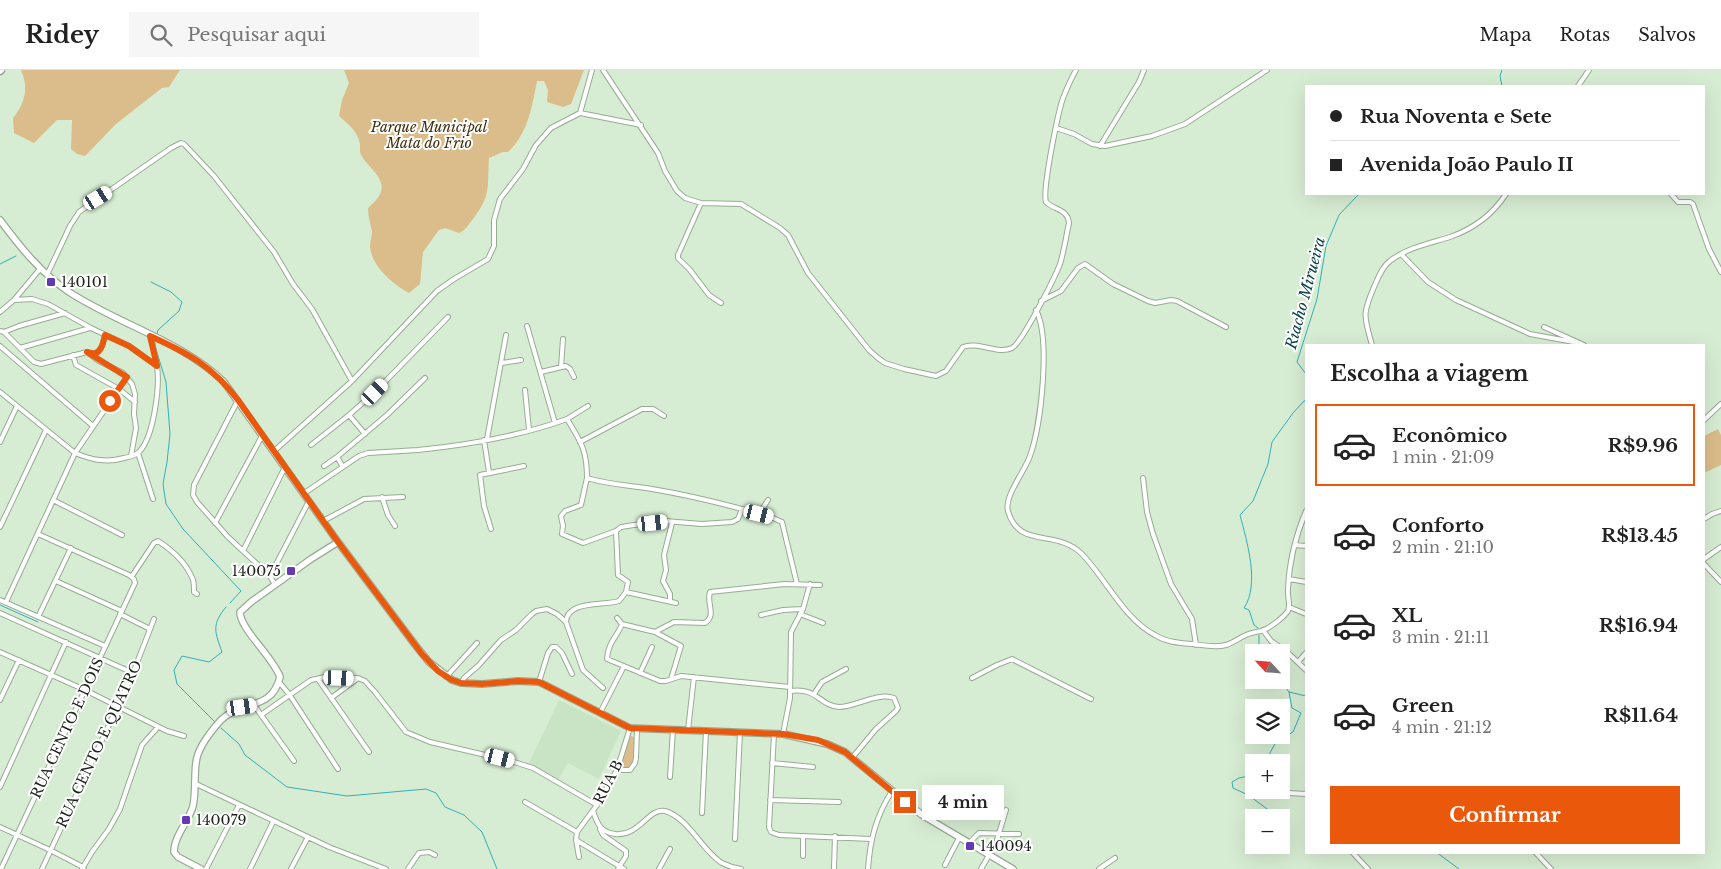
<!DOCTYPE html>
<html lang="pt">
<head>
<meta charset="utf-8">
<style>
	:root { --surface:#fff; --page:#f6f6f6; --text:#222; --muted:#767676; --line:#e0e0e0; --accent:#ea580c }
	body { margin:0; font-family:"Libre Baskerville",serif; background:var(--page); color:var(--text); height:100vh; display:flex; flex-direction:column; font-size:19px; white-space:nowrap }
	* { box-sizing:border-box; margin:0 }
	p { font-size:16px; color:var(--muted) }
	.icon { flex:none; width:28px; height:28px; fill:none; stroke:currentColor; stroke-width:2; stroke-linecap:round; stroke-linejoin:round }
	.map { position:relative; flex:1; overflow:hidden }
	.side { position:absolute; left:1305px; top:274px; width:400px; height:510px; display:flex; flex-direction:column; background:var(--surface); border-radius:0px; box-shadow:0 5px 20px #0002 }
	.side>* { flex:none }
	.guide { position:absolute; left:1305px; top:15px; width:400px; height:110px; border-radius:0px; box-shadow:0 5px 20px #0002; display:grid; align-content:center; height:110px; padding:0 25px; background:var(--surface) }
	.needle { width:32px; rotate:296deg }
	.fabs { position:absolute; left:1245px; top:574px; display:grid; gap:10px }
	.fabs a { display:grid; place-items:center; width:45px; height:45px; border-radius:0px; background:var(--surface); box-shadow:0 5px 20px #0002; font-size:25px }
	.end { position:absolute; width:22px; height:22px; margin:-11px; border:6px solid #ea580c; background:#fff; box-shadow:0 0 0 2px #fff }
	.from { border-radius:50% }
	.bubble { position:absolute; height:35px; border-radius:0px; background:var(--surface); box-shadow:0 5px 20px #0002; font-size:16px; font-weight:800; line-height:35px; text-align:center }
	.car { position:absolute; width:15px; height:30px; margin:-15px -8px; border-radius:6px; box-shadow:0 0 4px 1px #0007; background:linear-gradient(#fff 24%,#345 0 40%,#fff 0 76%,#345 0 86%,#fff 0) }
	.guide b { display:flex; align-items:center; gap:18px; height:48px; font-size:19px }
	.guide b+b { border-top:1px solid var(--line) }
	.guide i { width:12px; height:12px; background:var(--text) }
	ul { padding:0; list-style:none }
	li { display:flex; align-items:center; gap:15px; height:82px; margin:0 10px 8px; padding:0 15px; border:2px solid transparent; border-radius:0px }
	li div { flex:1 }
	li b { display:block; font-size:19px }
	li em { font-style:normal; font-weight:800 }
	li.active { border-color:var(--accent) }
	li>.icon { width:45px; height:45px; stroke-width:1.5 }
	h2 { padding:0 25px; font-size:22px; line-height:60px }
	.cta { display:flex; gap:10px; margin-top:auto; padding:10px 25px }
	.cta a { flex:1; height:58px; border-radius:0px; background:var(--accent); color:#fff; font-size:20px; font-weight:800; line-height:58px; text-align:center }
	header { display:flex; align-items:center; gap:30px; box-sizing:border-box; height:70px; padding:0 25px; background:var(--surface); border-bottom:1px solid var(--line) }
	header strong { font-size:24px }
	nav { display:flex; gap:28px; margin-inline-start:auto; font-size:18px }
	.search { width:350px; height:45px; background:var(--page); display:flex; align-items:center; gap:12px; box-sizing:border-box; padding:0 18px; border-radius:0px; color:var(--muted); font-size:19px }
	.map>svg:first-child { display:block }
	.built { fill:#c8e4c4 }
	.green { fill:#dbbd8b }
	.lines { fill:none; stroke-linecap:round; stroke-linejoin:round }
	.stream { stroke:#33afb9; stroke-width:1 }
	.street-casing { stroke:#97ac94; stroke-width:6 }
	.secondary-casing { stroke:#97ac94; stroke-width:8 }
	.primary-casing { stroke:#97ac94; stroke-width:9 }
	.street { stroke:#fff; stroke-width:4 }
	.secondary { stroke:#fff; stroke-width:5.5 }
	.primary { stroke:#fff; stroke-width:6 }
	.route { stroke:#ea580c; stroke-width:6 }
	.poi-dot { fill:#633ab2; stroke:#fff; stroke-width:2 }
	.labels { text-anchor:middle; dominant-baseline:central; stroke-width:4; stroke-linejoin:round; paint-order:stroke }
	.park-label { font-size:14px; font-style:italic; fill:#41300e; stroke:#fff }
	.poi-label { font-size:14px; fill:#1c241b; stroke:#fff; text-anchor:start }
	.street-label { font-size:14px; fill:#1c241b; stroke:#fff }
	.water-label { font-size:15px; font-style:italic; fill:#0b4246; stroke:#fff }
</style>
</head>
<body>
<header>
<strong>Ridey</strong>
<div class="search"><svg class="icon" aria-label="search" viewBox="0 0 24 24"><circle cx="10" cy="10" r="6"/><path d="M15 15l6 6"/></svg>Pesquisar aqui</div>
<nav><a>Mapa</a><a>Rotas</a><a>Salvos</a></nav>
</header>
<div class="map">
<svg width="1721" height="799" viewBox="0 0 1721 799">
	<rect width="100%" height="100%" fill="#d7edd3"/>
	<!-- built -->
	<path class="built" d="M559,630L621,661L599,709L568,693L558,710L529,693Z"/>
	<!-- green -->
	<path class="green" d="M21,0H180L169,17L162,18L116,54L85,86L77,84L71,79L72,50H57L34,73L14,63L13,48C25,33 29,18 21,0Z
		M344,0H584L571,34L563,37L547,32L548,20L544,11H537C532,36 528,64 508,82H503L489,88C487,117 492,124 473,149C468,155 466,160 459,163L445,158L439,160L423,182L420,214L409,223C393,214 372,197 370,177C370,171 372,166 372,161C370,153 368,146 368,138C372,134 377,130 379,126C390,108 364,96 360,82C360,81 360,74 360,74C357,60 348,54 339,46L342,30L349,13Z
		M1718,359L1721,365V395L1704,403V366Z
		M630,666L635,667V690L631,697L620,698Z"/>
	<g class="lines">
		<!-- stream -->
		<path class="stream" d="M1502,16L1500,6L1502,0
			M0,194L16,186
			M151,212L171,222L182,232L179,241L158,260L157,264
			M155,273V276L166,312L170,364L167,392L163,414L166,434L183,459L241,521L230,533
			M1306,304L1297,292L1317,229L1326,176L1339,145L1359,124
			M0,535L38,552
			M1258,558L1254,555L1249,540L1244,538C1260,514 1247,472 1240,445L1253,431L1268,394L1272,372L1293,343L1306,329
			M1259,565V575L1267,582
			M1279,610L1289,622L1306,626
			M215,652L177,614L174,600L182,586L209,592L222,582C215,562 211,555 226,537
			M221,658L239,674L245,685L287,717L347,726L426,719L436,723L445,737L464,745L482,762L497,799
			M1265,692L1276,672L1293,662L1301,643L1292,638L1289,622
			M1254,705L1239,708L1232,712L1233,718L1248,725L1270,741
			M1436,782L1459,799"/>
		<defs>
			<path id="street" d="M603,0L658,83L665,101L677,121L685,128L701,133L741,134L780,158L788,165L808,203L869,280L878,288L885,293L904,299L936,306L946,301L963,277C979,271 997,285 1012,278C1022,273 1055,207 1060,194C1064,181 1066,167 1069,153C1068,139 1054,140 1046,132C1042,120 1058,43 1063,28C1067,18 1071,9 1076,0
				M1578,16L1589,0
				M580,43L592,0
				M1056,58L1074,64L1092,74L1105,76L1152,66L1185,54L1267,0
				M1100,76L1139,12L1144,0
				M1671,124L1678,132H1690L1693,134L1709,179L1721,202
				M701,133L678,185V188L690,200L709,225L721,233
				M1402,185L1428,212L1456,230L1530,264L1579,273
				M47,205L70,156L79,142L171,78L181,73L184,74L214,106L274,182L293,214L312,239L352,311
				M14,230L32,229L48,234L91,258L129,276L157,296
				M1041,231L1061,221L1078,198L1085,194L1113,214L1148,231L1155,233L1171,230L1177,231L1226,257
				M1036,240C1051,269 1041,355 1030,386C1025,401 1004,426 1008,441C1019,480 1056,458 1082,484C1106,509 1124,549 1155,565C1166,572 1179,573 1192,574C1202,575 1215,578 1226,575C1233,573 1239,568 1246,565C1252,562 1259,562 1264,560C1271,557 1284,547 1288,541C1291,534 1287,526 1288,519C1289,493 1296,465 1306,441
				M0,242L14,230L40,199
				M527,256L555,353
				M1544,257L1584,275
				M0,261L4,262L19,256L65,243
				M4,262L34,292L41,294L87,282C101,287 102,277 105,265
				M1372,275C1364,246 1362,245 1374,217C1378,208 1382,197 1390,191C1406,178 1431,173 1450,167C1473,159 1493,144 1506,124
				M0,276L93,356
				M20,278L90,258
				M87,282L99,291L123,303L132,314L135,324L134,344L136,358L131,386
				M73,285L76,295L119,319L135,332
				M502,293L521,290
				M561,297L563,269
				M541,302L566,296L570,299L574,307
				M525,320L529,360
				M0,322L75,383C92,390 107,393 124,388C129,387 135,386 139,382C154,367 160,316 157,296C156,286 153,276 150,266
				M238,330L194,415L193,425L197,432L228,467L270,506L275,515
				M567,349L588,336
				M1704,350L1721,334
				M365,364L349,345L375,322L448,247
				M487,369L506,265
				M484,370L489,402
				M0,372L17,336
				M580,372L642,339H653L664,346
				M311,375L349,345
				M273,382L352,311L437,221L454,209L488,189L494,176V150L500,129L523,99L536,75L551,58L580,43L641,55
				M138,383L153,429
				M324,396L337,387
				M343,397L337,387L387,345L425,308
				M1143,408L1147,442L1153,464L1171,514L1192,549L1196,575
				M303,424L359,386L368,383C385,382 402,381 418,380C468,375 520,366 567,349C581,372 587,380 587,408C609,415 630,415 652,419C682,424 712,431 742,439L738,449L732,452L702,454L665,451L634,455L621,457L616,461L583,473L562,464L563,456L561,446L565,441L581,435L587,408
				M382,427L388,445L395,456
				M53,430L122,465
				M742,439L771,447L782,452L797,514
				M759,444L768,430
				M1704,449L1712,444L1721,441
				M323,451L364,429L403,427
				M215,453L262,366
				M0,457L46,360
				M491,459L484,436L480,405L524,396
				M1295,475L1306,476
				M243,481L285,397
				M1704,489L1721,477
				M1704,494L1721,512
				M132,506L154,473L158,471C172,480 187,494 193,510C194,513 194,518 194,522L197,524
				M270,506L309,431
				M1289,509L1306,512
				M56,511L122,541
				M626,522L676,533
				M0,530L105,576
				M670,530V524L663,511L666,500L664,485L672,453
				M6,532L75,383L127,307
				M1289,537L1306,544
				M0,543L133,603
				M120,544L150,559
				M800,544L823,553
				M761,545L783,540L803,539
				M38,547L71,478
				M617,548L622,554L655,562L681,576L671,609
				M566,552C567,530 604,536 619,531L626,522L628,512L618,505L616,461
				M622,554C617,567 608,572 607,589L660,611H666L681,606L790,617
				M1263,560L1271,571L1287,582L1306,600
				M655,562L674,552L705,553C717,545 706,533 710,522L784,514L820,515
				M0,582L85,620L167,661L184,666
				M1298,592L1306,583
				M640,603L652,577
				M446,607L477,573
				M972,608L997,595L1012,589L1091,629
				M318,609L369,682
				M279,612L289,624L338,699
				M539,612L548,583L552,577H556L562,583L572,604
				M461,613L464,608L478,596L501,570L516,560L532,544L536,541L547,539L557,544L566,552L583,600L603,618
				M791,621C817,617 820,636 839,637C856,637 877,622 894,628L898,638L896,641L876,659L852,688
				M814,624L822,612L846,599
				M331,628L357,609
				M0,630L19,590
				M254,635L294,691
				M600,643L624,596
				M261,645L311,610L325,607L358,608L365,611L375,622L406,662L430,672L511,691L533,698L597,735
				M688,660L694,607
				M774,664L769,757L771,762L779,765L871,769
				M783,664L790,628L791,562L803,539L810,514
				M772,693L813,697
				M617,700H630L635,693L636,688L637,659
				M670,707L673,659
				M194,713L329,777L386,799
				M0,717L66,572
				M1289,723L1306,724
				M770,730L839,732
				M525,732L577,762
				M593,741C597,753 600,762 615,764C639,767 649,737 665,741C689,748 702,781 722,793C728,796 735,798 741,799
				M702,743L706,661
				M0,757L50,780L83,797L84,799
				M600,759L603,765L626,781V786L618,799
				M803,766V786
				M735,769L740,662
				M576,770L624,799
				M997,770L1006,740
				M969,773L979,763L1019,764
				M1352,782L1368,799
				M1535,782L1551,799
				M579,787L576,770L577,762L597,735L617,700L630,658
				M945,795L959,768
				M834,798L835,766
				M1,799L135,513L134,509L129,505L38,464
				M42,799L133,603L154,549
				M82,799L92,782L109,759L120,739L142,675L158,657
				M206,799L239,735
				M250,799L273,752
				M291,799L308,767
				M408,799L419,783L429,782L435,785
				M659,799L670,779
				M868,799C870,770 876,746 892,721
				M981,799L989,785
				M1099,799L1115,788"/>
			<path id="secondary" d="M0,150C20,177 41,203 69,222C118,254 182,271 224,312L338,472L416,576L429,592L452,610L461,613L482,614L518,611L539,612L630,658L783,664L827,674L845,682L922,745L1013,799
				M201,799L178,787L174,782C174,766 189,751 193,736C196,722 194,707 196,693C197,679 212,660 221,650C242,630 272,641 280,607C273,587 240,559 240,542L251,532L311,489L338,472"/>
			<path id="primary" d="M0,1L1,0"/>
		</defs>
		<!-- street casing -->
		<use href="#street" class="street-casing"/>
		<!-- secondary casing -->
		<use href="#secondary" class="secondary-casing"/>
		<!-- primary casing -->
		<use href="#primary" class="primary-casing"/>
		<!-- street -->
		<use href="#street" class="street"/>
		<!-- secondary -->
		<use href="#secondary" class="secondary"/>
		<!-- primary -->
		<use href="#primary" class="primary"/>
	</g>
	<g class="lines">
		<!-- route -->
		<path class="route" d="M110,331L127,307L87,282L94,284C102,281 103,273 105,265L129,276L157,296L150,266C188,283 212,296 238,330L338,472L422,584L438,601L452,610L461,613L482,614L518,611L539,612L630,658L783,664L818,670L845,682L905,732"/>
	</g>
	<!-- markers -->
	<g class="poi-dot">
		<rect x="46" y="207" width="10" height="10" rx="2.5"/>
		<rect x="286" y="496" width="10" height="10" rx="2.5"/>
		<rect x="181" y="745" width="10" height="10" rx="2.5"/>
		<rect x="965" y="771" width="10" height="10" rx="2.5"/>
	</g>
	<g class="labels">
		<!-- park labels -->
		<g class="park-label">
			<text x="429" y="57">Parque Municipal<tspan x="429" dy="16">Mata do Frio</tspan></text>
		</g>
		<!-- poi labels -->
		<g class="poi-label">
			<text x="61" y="212">140101</text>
			<text x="281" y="501" text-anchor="end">140075</text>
			<text x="196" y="750">140079</text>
			<text x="980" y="776">140094</text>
		</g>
		<!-- street labels -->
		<g class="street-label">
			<text transform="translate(67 658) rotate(-65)">RUA CENTO E DOIS</text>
			<text transform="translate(99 674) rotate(-65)">RUA CENTO E QUATRO</text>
			<text transform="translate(608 712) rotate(-63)">RUA B</text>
		</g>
		<!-- water labels -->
		<g class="water-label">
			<text transform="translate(1305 223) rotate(-75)">Riacho Mirueira</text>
		</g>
	</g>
</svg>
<div class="fabs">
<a><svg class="needle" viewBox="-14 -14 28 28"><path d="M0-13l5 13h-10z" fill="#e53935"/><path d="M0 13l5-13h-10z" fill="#767676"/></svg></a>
<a><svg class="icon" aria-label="layers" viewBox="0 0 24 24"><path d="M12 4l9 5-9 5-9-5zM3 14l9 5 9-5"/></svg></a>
<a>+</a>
<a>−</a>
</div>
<i class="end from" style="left:110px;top:331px"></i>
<i class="end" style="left:905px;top:732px"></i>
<div class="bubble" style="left:922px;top:715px;width:82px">4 min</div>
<i class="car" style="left:98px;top:128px;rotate:59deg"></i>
<i class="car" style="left:375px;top:322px;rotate:44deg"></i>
<i class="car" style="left:759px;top:444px;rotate:104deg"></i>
<i class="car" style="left:653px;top:453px;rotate:84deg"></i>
<i class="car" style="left:339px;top:608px;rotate:92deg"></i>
<i class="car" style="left:242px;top:637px;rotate:82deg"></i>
<i class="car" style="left:500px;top:688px;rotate:104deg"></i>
<div class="guide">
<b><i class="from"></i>Rua Noventa e Sete</b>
<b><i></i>Avenida João Paulo II</b>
</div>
<section class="side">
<h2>Escolha a viagem</h2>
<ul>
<li class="active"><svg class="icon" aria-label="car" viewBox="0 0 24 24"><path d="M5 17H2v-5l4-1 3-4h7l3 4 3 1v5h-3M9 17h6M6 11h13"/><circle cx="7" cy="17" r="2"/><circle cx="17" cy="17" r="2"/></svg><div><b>Econômico</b><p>1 min · 21:09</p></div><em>R$9.96</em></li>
<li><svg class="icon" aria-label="car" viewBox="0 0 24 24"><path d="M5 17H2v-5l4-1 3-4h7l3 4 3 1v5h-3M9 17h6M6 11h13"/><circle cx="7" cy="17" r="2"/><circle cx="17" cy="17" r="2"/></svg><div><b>Conforto</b><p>2 min · 21:10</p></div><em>R$13.45</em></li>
<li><svg class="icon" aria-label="car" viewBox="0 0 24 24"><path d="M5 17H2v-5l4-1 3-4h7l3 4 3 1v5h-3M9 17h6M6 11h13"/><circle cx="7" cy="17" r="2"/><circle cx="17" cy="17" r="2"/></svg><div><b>XL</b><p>3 min · 21:11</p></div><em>R$16.94</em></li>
<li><svg class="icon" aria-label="car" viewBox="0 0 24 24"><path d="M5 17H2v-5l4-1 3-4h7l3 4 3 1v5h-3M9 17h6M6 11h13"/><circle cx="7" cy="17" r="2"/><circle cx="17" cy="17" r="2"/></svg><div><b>Green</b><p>4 min · 21:12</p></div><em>R$11.64</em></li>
</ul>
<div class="cta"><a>Confirmar</a></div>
</section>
</div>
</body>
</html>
